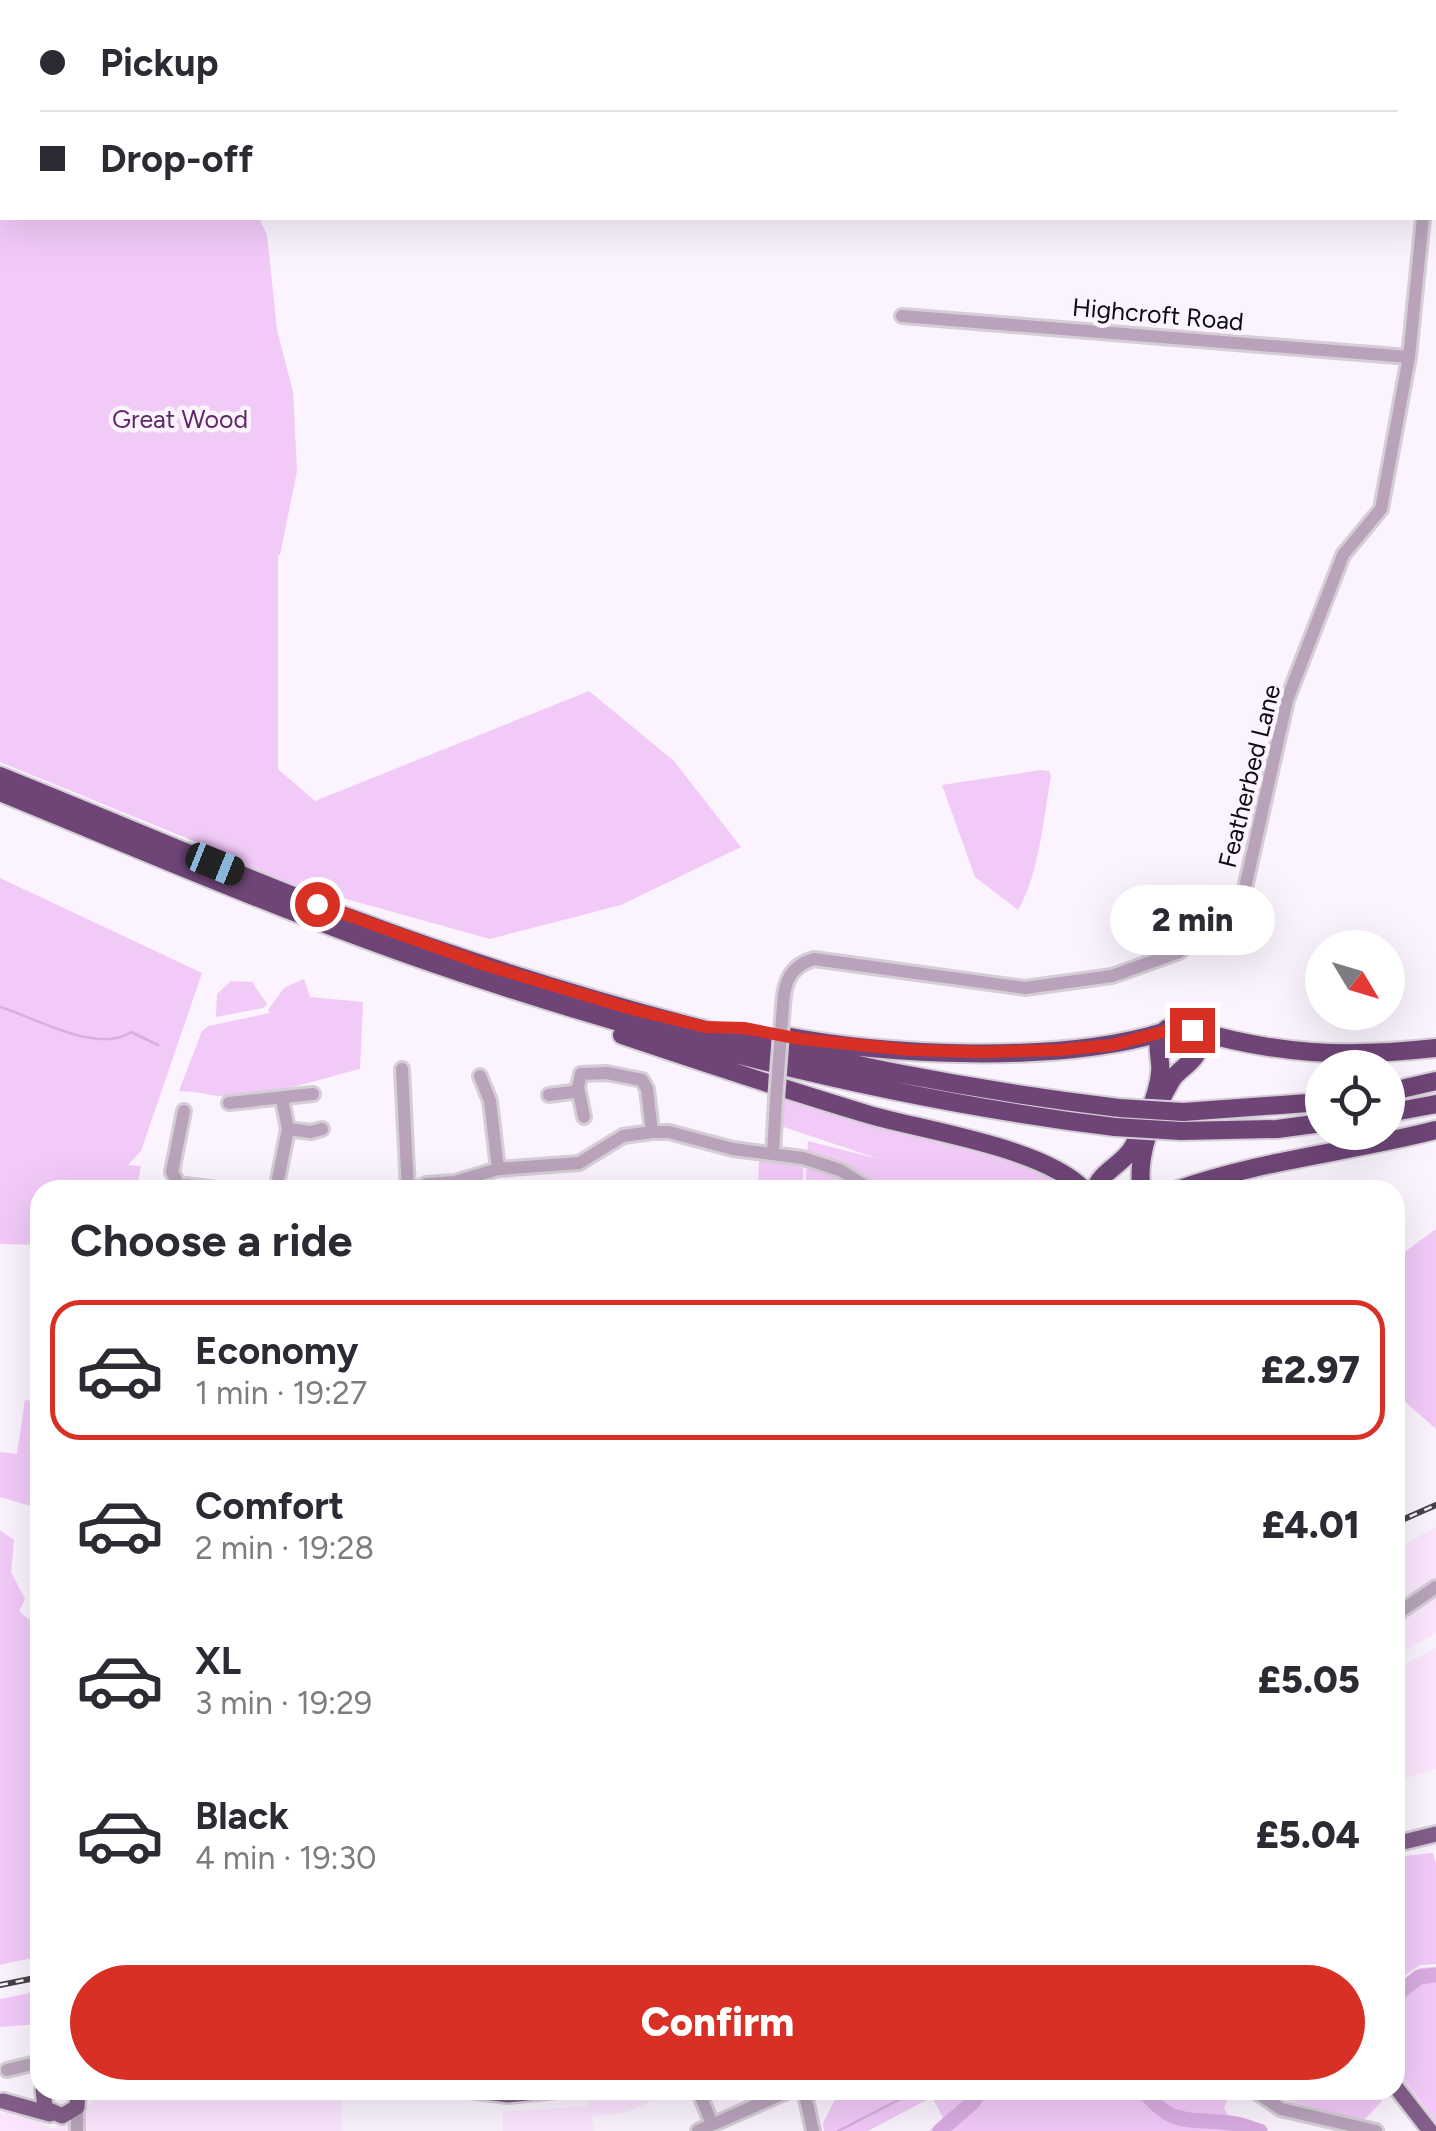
<!DOCTYPE html>
<html lang="en">
<head>
<meta charset="utf-8">
<style>
	:root { --surface:#fff; --page:#f2f2f3; --text:#2b2b33; --muted:#7c7c81; --line:#e1e1e2; --accent:#d93025 }
	body { margin:0; font-family:Figtree,sans-serif; background:var(--page); color:var(--text); height:100vh; display:flex; flex-direction:column; font-size:38px; white-space:nowrap }
	* { box-sizing:border-box; margin:0 }
	p { font-size:32px; color:var(--muted) }
	.icon { flex:none; width:55px; height:55px; fill:none; stroke:currentColor; stroke-width:2; stroke-linecap:round; stroke-linejoin:round }
	.map { position:relative; flex:1; overflow:hidden }
	.sheet { position:absolute; left:30px; top:1180px; width:1375px; height:920px; display:flex; flex-direction:column; background:var(--surface); border-radius:30px; box-shadow:0 10px 40px #0002 }
	.sheet>* { flex:none }
	.guide { position:absolute; left:0px; top:0px; width:1438px; height:220px; box-shadow:0 10px 40px #0002; display:grid; align-content:center; height:220px; padding:0 40px; background:var(--surface) }
	.needle { width:65px; rotate:128deg }
	.fabs { position:absolute; left:1305px; top:930px; display:grid; gap:20px }
	.fabs a { display:grid; place-items:center; width:100px; height:100px; border-radius:50%; background:var(--surface); box-shadow:0 10px 40px #0002; font-size:50px }
	.end { position:absolute; width:45px; height:45px; margin:-22px; border:12px solid #d93025; background:#fff; box-shadow:0 0 0 5px #fff }
	.from { border-radius:50% }
	.bubble { position:absolute; height:70px; border-radius:35px; background:var(--surface); box-shadow:0 10px 40px #0002; font-size:32px; font-weight:800; line-height:70px; text-align:center }
	.car { position:absolute; width:30px; height:60px; margin:-30px -15px; border-radius:12px; box-shadow:0 0 8px 2px #0007; background:linear-gradient(#222 24%,#8ab4d8 0 40%,#222 0 76%,#8ab4d8 0 86%,#222 0) }
	.guide b { display:flex; align-items:center; gap:35px; height:95px; font-size:38px }
	.guide b+b { border-top:2px solid var(--line) }
	.guide i { width:25px; height:25px; background:var(--text) }
	ul { padding:0; list-style:none }
	li { display:flex; align-items:center; gap:30px; height:140px; margin:0 20px 15px; padding:0 20px; border:5px solid transparent; border-radius:30px }
	li div { flex:1 }
	li b { display:block; font-size:38px }
	li em { font-style:normal; font-weight:800 }
	li.selected { border-color:var(--accent) }
	li>.icon { width:90px; height:90px; stroke-width:1.5 }
	h2 { padding:0 40px; font-size:45px; line-height:120px }
	.cta { display:flex; gap:20px; margin-top:auto; padding:20px 40px }
	.cta a { flex:1; height:115px; border-radius:60px; background:var(--accent); color:#fff; font-size:40px; font-weight:800; line-height:115px; text-align:center }
	.map>svg:first-child { display:block }
	.built { fill:#fbe6fe }
	.green { fill:#f2caf8 }
	.lines { fill:none; stroke-linecap:round; stroke-linejoin:round }
	.stream { stroke:#daace2; stroke-width:2.5 }
	.river { stroke:#daace2; stroke-width:15 }
	.minor-casing { stroke:#d6ced7; stroke-width:18 }
	.major-casing { stroke:#d6ced7; stroke-width:20 }
	.highway-casing { stroke:#d6ced7; stroke-width:22 }
	.minor { stroke:#b8a3bb; stroke-width:12 }
	.major { stroke:#825e88; stroke-width:15 }
	.highway { stroke:#6e4576; stroke-width:18 }
	.rail-casing { stroke:#48414a; stroke-width:6 }
	.rail { stroke:#fbf3fd; stroke-width:2.5; stroke-dasharray:8; stroke-linecap:butt }
	.minor-bridge-casing { stroke:#d6ced7; stroke-width:18; stroke-linecap:butt }
	.highway-bridge-casing { stroke:#d6ced7; stroke-width:22; stroke-linecap:butt }
	.minor-bridge { stroke:#b8a3bb; stroke-width:12 }
	.highway-bridge { stroke:#6e4576; stroke-width:18 }
	.route { stroke:#d93025; stroke-width:12 }
	.labels { text-anchor:middle; dominant-baseline:central; stroke-width:9; stroke-linejoin:round; paint-order:stroke }
	.street-label { font-size:25px; fill:#110a12; stroke:#fbf3fd }
	.park-label { font-size:25px; fill:#5e2768; stroke:#fbf3fd }
</style>
</head>
<body>
<div class="map">
<svg width="1436" height="2131" viewBox="0 0 1436 2131">
	<rect width="100%" height="100%" fill="#fbf3fd"/>
	<!-- built -->
	<path class="built" d="M1436,1527V1633L1395,1656V1550Z
		M1436,1648V1769L1395,1781V1669Z
		M108,2090H343L341,2131H0V2112L32,2118L52,2129L84,2120L87,2108L97,2095Z
		M617,2090H669L644,2105L623,2113L591,2116L594,2131H503V2112L588,2106L587,2097Z"/>
	<!-- green -->
	<path class="green" d="M0,0L91,2H2V218H259L267,235L277,330L293,392L297,471L280,555H278V769L315,801L589,691L674,761L741,847L621,905L490,939L271,878L223,853L0,762Z
		M1041,770L1049,771L1051,776C1043,819 1040,872 1018,910L975,877L942,785Z
		M0,878L202,973L141,1151L128,1165L141,1166L136,1190H40V1245L0,1244Z
		M304,979L310,997L363,1002L360,1069C324,1078 253,1101 219,1096C205,1094 193,1091 179,1091L202,1031L208,1026L270,1013L268,1010L284,988Z
		M231,981L252,982L267,1004L263,1008L216,1017L217,994Z
		M782,1097L998,1157L1049,1177L1067,1190H819L806,1179L808,1141L879,1159L784,1127L780,1119Z
		M759,1159L784,1161L803,1168V1186L808,1190H764L758,1185Z
		M1436,1229V1429L1395,1393V1259Z
		M40,1370V1509L0,1497V1452L17,1454L25,1400L33,1401Z
		M0,1530L14,1540L11,1572L25,1599L19,1611L40,1629V1926L35,1928L40,1930V1956L0,1965Z
		M1433,1853L1436,1864V1964L1420,1965L1395,1982V1857Z
		M1436,1967V2122L1395,2068V1986L1420,1968Z
		M40,1991V2024L0,2027V1999Z
		M840,2090H1231L1224,2108L1233,2124L1254,2131H929L943,2118L932,2097L868,2131H824L823,2123Z
		M1271,2090H1375L1382,2101L1363,2121L1279,2098Z"/>
	<g class="lines">
		<!-- stream -->
		<path class="stream" d="M0,1007C34,1017 98,1055 131,1032L158,1045
			M838,2131L918,2090"/>
		<!-- river -->
		<path class="river" d="M1395,1996L1419,1977L1436,1975
			M1143,2090C1175,2131 1191,2116 1236,2124C1244,2125 1252,2129 1260,2131
			M940,2131L973,2102L981,2090"/>
		<defs>
			<path id="minor" d="M1435,82L1436,79
				M902,316L1409,357
				M783,1006C784,982 790,966 814,959L1025,988L1112,976L1179,952L1243,897L1287,700L1343,555L1381,509L1409,357L1423,218
				M402,1069L408,1190
				M480,1076L490,1101L498,1169
				M549,1095L579,1091
				M229,1103L313,1094
				M584,1117L578,1087L581,1074L607,1073L642,1080L647,1089L652,1132
				M288,1129L311,1132L322,1129
				M773,1153L776,1100
				M181,1189L172,1172L184,1111
				M180,1190L186,1185L225,1190
				M276,1190L288,1129L282,1099
				M414,1190L426,1184L455,1182L498,1169L579,1163L623,1136L652,1132H669L733,1149L803,1158L840,1170L872,1190
				M1395,1615L1436,1587
				M7,2070L40,2062
				M698,2090L712,2124
				M804,2090L813,2131
				M1253,2090L1281,2109L1376,2131
				M77,2131V2107
				M698,2131L791,2090"/>
			<path id="major" d="M1395,1844L1436,1834
				M1395,2086L1430,2131
				M43,2090L45,2108L62,2116L77,2107L78,2090
				M470,2090L508,2095L557,2090
				M3,2101L50,2114"/>
			<path id="highway" d="M0,776C117,823 232,873 350,918C596,1010 859,1077 1119,1108
				M0,792C159,857 317,926 480,979C687,1047 900,1101 1115,1127
				M1190,1029C1278,1055 1345,1058 1436,1048
				M622,1035C705,1063 787,1090 870,1115C926,1131 1045,1148 1084,1190
				M780,1035C887,1056 1059,1064 1163,1032
				M1388,1092L1436,1081
				M1183,1112L1322,1102
				M1388,1113L1436,1104
				M1181,1131L1277,1129L1322,1123
				M1095,1190C1101,1170 1125,1164 1134,1145C1144,1124 1158,1096 1160,1073C1162,1061 1155,1046 1161,1035C1167,1024 1185,1022 1193,1032C1199,1038 1200,1046 1197,1053C1191,1065 1177,1070 1171,1081C1154,1110 1135,1158 1142,1190
				M1177,1190C1260,1160 1351,1152 1436,1130"/>
		</defs>
		<!-- minor casing -->
		<use href="#minor" class="minor-casing"/>
		<!-- major casing -->
		<use href="#major" class="major-casing"/>
		<!-- highway casing -->
		<use href="#highway" class="highway-casing"/>
		<!-- minor -->
		<use href="#minor" class="minor"/>
		<!-- major -->
		<use href="#major" class="major"/>
		<!-- highway -->
		<use href="#highway" class="highway"/>
		<defs>
			<path id="rail" d="M1395,1523L1436,1505
				M0,1985L40,1977"/>
		</defs>
		<!-- rail casing -->
		<use href="#rail" class="rail-casing"/>
		<!-- rail -->
		<use href="#rail" class="rail"/>
		<defs>
			<path id="minor-bridge" d="M776,1100L783,1006"/>
			<path id="highway-bridge" d="M1119,1108L1183,1112
				M1115,1127L1181,1131"/>
		</defs>
		<!-- minor-bridge casing -->
		<use href="#minor-bridge" class="minor-bridge-casing"/>
		<!-- highway-bridge casing -->
		<use href="#highway-bridge" class="highway-bridge-casing"/>
		<!-- minor-bridge -->
		<use href="#minor-bridge" class="minor-bridge"/>
		<!-- highway-bridge -->
		<use href="#highway-bridge" class="highway-bridge"/>
	</g>
	<g class="lines">
		<!-- route -->
		<path class="route" d="M317,904L488,966L628,1008L705,1027L744,1028L800,1039L910,1050L982,1052L1059,1050L1112,1045L1163,1032L1176,1025L1192,1030"/>
	</g>
	<g class="labels">
		<!-- street labels -->
		<g class="street-label">
			<text transform="translate(1158 314) rotate(5)">Highcroft Road</text>
			<text transform="translate(1249 776) rotate(-76)">Featherbed Lane</text>
		</g>
		<!-- park labels -->
		<g class="park-label">
			<text x="180" y="419">Great Wood</text>
		</g>
	</g>
</svg>
<div class="fabs">
<a><svg class="needle" viewBox="-14 -14 28 28"><path d="M0-13l5 13h-10z" fill="#e53935"/><path d="M0 13l5-13h-10z" fill="#7c7c81"/></svg></a>
<a><svg class="icon" aria-label="locate" viewBox="0 0 24 24"><circle cx="12" cy="12" r="6"/><path d="M12 2v4M12 18v4M2 12h4M18 12h4"/></svg></a>
</div>
<i class="end from" style="left:317px;top:904px"></i>
<i class="end" style="left:1192px;top:1030px"></i>
<div class="bubble" style="left:1110px;top:885px;width:165px">2 min</div>
<i class="car" style="left:215px;top:864px;rotate:112deg"></i>
<div class="guide">
<b><i class="from"></i>Pickup</b>
<b><i></i>Drop-off</b>
</div>
<section class="sheet">
<h2>Choose a ride</h2>
<ul>
<li class="selected"><svg class="icon" aria-label="car" viewBox="0 0 24 24"><path d="M5 17H2v-5l4-1 3-4h7l3 4 3 1v5h-3M9 17h6M6 11h13"/><circle cx="7" cy="17" r="2"/><circle cx="17" cy="17" r="2"/></svg><div><b>Economy</b><p>1 min · 19:27</p></div><em>£2.97</em></li>
<li><svg class="icon" aria-label="car" viewBox="0 0 24 24"><path d="M5 17H2v-5l4-1 3-4h7l3 4 3 1v5h-3M9 17h6M6 11h13"/><circle cx="7" cy="17" r="2"/><circle cx="17" cy="17" r="2"/></svg><div><b>Comfort</b><p>2 min · 19:28</p></div><em>£4.01</em></li>
<li><svg class="icon" aria-label="car" viewBox="0 0 24 24"><path d="M5 17H2v-5l4-1 3-4h7l3 4 3 1v5h-3M9 17h6M6 11h13"/><circle cx="7" cy="17" r="2"/><circle cx="17" cy="17" r="2"/></svg><div><b>XL</b><p>3 min · 19:29</p></div><em>£5.05</em></li>
<li><svg class="icon" aria-label="car" viewBox="0 0 24 24"><path d="M5 17H2v-5l4-1 3-4h7l3 4 3 1v5h-3M9 17h6M6 11h13"/><circle cx="7" cy="17" r="2"/><circle cx="17" cy="17" r="2"/></svg><div><b>Black</b><p>4 min · 19:30</p></div><em>£5.04</em></li>
</ul>
<div class="cta"><a>Confirm</a></div>
</section>
</div>
</body>
</html>
